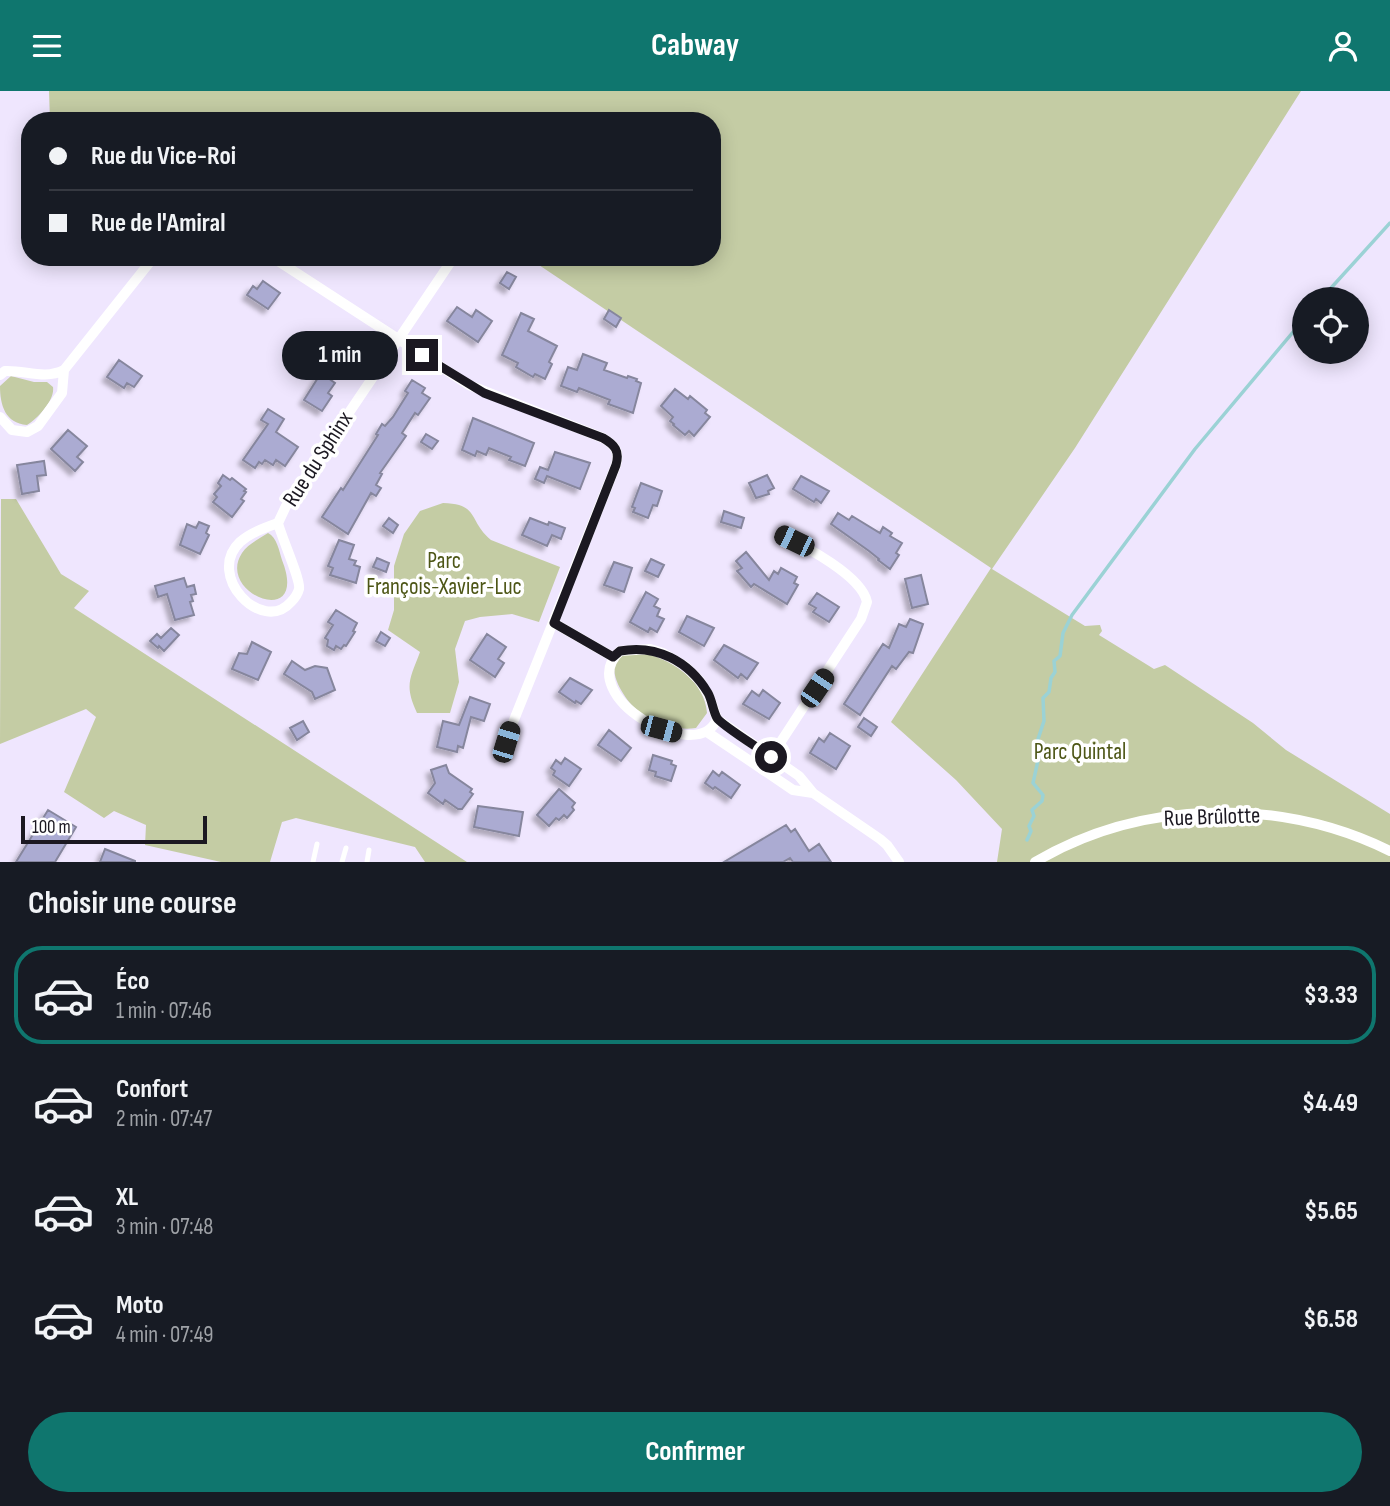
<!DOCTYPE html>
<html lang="fr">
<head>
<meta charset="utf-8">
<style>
	:root { --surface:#171b24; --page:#242831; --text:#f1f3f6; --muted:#9ea1a6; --line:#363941; --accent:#0f766e }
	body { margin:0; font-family:"Sofia Sans Condensed",sans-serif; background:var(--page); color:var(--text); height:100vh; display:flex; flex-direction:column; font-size:26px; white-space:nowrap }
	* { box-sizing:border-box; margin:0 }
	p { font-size:23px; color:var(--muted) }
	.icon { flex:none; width:38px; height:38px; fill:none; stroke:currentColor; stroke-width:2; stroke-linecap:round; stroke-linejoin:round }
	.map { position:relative; height:771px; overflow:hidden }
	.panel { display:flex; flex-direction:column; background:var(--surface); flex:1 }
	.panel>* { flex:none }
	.banner { position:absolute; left:21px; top:21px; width:700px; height:154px; border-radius:28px; box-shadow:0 4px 18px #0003; display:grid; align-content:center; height:154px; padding:0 28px; background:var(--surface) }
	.tools { position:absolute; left:1292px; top:196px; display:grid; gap:14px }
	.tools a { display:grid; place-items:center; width:77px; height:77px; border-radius:50%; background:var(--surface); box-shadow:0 4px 18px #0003; font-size:35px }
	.scale { position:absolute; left:21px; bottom:18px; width:186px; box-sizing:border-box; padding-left:7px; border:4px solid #1b1821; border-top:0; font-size:19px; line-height:24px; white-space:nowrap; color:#1b1821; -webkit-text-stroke:5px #fff; paint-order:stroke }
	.end { position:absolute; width:32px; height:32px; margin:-16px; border:9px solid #1b1821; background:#fff; box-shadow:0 0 0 4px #fff }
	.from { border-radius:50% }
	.bubble { position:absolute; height:49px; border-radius:24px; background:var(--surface); box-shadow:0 4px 18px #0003; font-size:23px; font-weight:700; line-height:49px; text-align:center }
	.car { position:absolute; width:21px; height:42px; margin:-21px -10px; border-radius:9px; box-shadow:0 0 5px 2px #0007; background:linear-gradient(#222 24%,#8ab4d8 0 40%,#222 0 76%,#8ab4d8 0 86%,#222 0) }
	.banner b { display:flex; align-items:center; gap:24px; height:66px; font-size:26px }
	.banner b+b { border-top:2px solid var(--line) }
	.banner i { width:18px; height:18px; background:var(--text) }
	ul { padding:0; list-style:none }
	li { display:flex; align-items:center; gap:21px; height:98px; margin:0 14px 10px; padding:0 14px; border:4px solid transparent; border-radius:28px }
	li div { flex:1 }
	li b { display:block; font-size:26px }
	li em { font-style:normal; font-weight:700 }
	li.active { border-color:var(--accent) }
	li>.icon { width:63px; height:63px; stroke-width:1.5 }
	h2 { padding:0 28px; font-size:32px; line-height:84px }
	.button { display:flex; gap:14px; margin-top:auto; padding:14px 28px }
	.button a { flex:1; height:80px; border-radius:42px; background:var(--accent); color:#fff; font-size:28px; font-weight:700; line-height:80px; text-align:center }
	header { display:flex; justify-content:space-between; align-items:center; height:91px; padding:0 28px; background:var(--accent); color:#fff; font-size:32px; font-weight:700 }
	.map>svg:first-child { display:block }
	.green { fill:#c4cca4 }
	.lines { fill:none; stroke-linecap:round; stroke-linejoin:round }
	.stream { stroke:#9bd2d5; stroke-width:3.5 }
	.building { fill:#ababd2; stroke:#86869d; stroke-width:2; filter:url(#shadow) }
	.service { stroke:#fff; stroke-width:5 }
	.minor { stroke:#fff; stroke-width:10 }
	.route { stroke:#1b1821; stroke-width:9 }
	.labels { text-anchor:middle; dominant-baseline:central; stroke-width:7; stroke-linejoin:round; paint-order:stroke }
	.street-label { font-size:23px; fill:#1b1821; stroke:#fff }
	.park-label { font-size:23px; fill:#4d5616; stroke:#fff }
</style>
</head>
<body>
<header><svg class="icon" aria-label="menu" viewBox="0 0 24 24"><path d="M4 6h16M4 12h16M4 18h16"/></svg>Cabway<svg class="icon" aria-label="person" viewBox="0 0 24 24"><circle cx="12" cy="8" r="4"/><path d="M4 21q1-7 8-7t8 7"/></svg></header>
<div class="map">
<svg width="1390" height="771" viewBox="0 0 1390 771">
	<defs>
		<filter id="shadow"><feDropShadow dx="-4.5" dy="4.5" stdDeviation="2" flood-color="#0004"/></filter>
	</defs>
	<rect width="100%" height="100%" fill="#efe6fe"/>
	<!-- green -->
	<path class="green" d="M49,0H1301L1075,357L992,478L1085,535L1100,534L1102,540L1099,544L1154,578L1165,574L1253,632L1286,659L1390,723V771H997L1002,738L956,689L891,631L991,477L527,166H712V30H50Z
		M11,285L34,291H47L53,296C55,309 38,327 27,334C5,332 0,314 0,295Z
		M1,408H16L61,483L89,500L74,517L467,771H425L415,756L296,727L282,731L270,771H221L145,754L146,734L114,720L104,727L64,701L96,626L86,618L0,653Z
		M443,412C480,413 468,430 491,449L560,476L539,531L512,523L480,526L465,530L455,558L459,591L450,622H417C404,594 410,588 420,561L388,539L394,519V475L404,443L420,420Z
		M268,442C277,446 279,460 282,469C310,540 215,503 242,462C248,453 259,448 268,442Z
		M647,563C674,570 705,591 707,622L696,637C675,640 652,632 636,618C625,609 600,572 625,564C631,562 640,564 647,563Z"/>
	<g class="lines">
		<!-- stream -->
		<path class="stream" d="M1321,208L1390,132
			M1027,749L1031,740L1029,735L1034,725L1032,719L1042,710L1043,704L1033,692L1039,665L1037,651L1044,630L1043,607L1049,601L1051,587L1055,581L1054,570L1060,565L1063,542L1072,524L1195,358L1304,228"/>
	</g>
	<!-- building -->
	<path class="building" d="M507,181L516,186L509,198L500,192Z
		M263,190L280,202L268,218L247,204L253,195L257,198Z
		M457,216L472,226L476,219L492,230L478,251L447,230Z
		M609,219L621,227L616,236L604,228Z
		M521,222L534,228L528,240L557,255L549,271L552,273L545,288L535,283L533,286L516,276L518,272L502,264Z
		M344,243L360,256L357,261L360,263L350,279L330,266Z
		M583,263L607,272L604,279L627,287L628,285L637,288L636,290L641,292L633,322L608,313L610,309L579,297L577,301L561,295L568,276L577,279Z
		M119,269L142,285L134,296L127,292L124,297L107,286Z
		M321,282L335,292L328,302L332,305L322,320L304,309Z
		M412,289L425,297L422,302L430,307L418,324L415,322L402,342L406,345L380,382L382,383L376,394L381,397L376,405L371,402L348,443L322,426L341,397L343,399L378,344L376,343L382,333L385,335L393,326L408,302L405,300Z
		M675,298L688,308L690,305L707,319L705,322L710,326L694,345L689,340L685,344L673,334L674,333L670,330L673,326L661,315Z
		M268,318L284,328L276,341L298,356L285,375L276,369L273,374L265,369L262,373L259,371L255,377L243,369L268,333L261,329Z
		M473,327L534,352L525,375L509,369L511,366L489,357L486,364L477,360L475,365L462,359Z
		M68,339L87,355L77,366L83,371L75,380L51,358Z
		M426,343L438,350L432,358L421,351Z
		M555,361L590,372L580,398L547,385L544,392L535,388L540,376L548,379Z
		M44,370L46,384L37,385L39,400L22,403L17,374Z
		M223,384L230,389L232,387L246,398L244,400L246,401L241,408L244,410L232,426L213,411L217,406L214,403L221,395L218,392Z
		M767,384L774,397L768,400L769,403L756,407L749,392Z
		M801,385L829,400L821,412L816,408L814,411L793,398Z
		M641,392L662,400L657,415L653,414L648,427L633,421L635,417L632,416Z
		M724,420L744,427L741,437L721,431Z
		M838,422L849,429L852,425L880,442L883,436L892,442L890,445L902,452L896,462L899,464L890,478L878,469L879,468L869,460L831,433Z
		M389,427L398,434L393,442L383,435Z
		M530,427L548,434L549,431L565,437L561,448L552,444L547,455L522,444Z
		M199,431L209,435L206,442L209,444L200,463L180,454L187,433L196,437Z
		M339,449L354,454L349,468L356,470L354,474L360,476L356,492L330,484L333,477L328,475Z
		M746,461L769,489L774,480L778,483L781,477L797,486L794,492L798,494L787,513L754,493L751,496L737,480L742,477L736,470Z
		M377,467L389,472L386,481L373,476Z
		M651,468L664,474L658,486L645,480Z
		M614,471L632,477L624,501L604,494Z
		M921,484L928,513L912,517L905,488Z
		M184,487L187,496L194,494L196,503L191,504L193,510L190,511L194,524L175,529L167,503L158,506L155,495Z
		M646,501L658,508L654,515L660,518L657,525L664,528L657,541L650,537L648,541L630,531Z
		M817,502L839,516L829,531L813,521L816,517L809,513Z
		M336,519L357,532L353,540L355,541L346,555L344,554L341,558L336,555L334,559L327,555L328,549L325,547L333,534L328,531Z
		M687,525L714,537L704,555L679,541Z
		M910,528L923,533L913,562L909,561L896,578L892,575L860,624L844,613L883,553L889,557L899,533L906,536Z
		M171,537L179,544L164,560L159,555L158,557L150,550L157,543L161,547Z
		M381,541L390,547L385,555L376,550Z
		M487,543L506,556L498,568L504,572L495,586L470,569Z
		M252,551L271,561L258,589L232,578L239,562L247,563Z
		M724,554L758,572L747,588L741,583L738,587L714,569Z
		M292,570L305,579L315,575L327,577L335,599L315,608L312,601L284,583Z
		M570,587L592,599L581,613L576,610L575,612L559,601Z
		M763,599L780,612L769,628L743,613L752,600L759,605Z
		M470,606L490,613L484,630L471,626L463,657L458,655L457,661L437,656L443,630L459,634Z
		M864,627L877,636L871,645L858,636Z
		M303,630L309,641L297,649L290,637Z
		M609,639L631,657L621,670L598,654Z
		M830,642L850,655L836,678L810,662L819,647L824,651Z
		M653,664L672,670L671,673L676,675L671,690L655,685L656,681L649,679Z
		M565,667L581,678L569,695L553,684L555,680L551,677L556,669L561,673Z
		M446,674L449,682L472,698L470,701L473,703L462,718H458L445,709L443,713L428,702L435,692L431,679Z
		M713,680L719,685L722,681L740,694L731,707L715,696L713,698L705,692Z
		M559,698L575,712L572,716L574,719L567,727L564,724L559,729L556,727L549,735L537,724Z
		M478,715L523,721L519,745L474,736Z
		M48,719L76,736L55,771H16Z
		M786,734L791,741L795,738L809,760L819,753L831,771H793L790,767L783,771H724Z
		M105,758L135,770V771H100Z"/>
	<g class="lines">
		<!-- service -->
		<path class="service" d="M313,771L317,753
			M342,771L346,757
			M367,771L369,759"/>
		<!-- minor -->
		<path class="minor" d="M272,166L469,294L603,347C615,354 620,360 616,374L512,634L504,664
			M0,284L5,280C26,279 44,289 64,279L154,166
			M0,326L12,339L27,341L38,335L62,302L64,279
			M278,432L286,415L454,166
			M278,432C281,445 301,489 299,498C298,502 294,508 291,511C262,544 205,484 240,451C250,442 264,437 278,432Z
			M554,532L613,566
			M717,628C698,676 572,605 620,560L650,558L663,562L685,575L700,590L709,605L717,628L799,685L813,702L880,748L887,754L899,771
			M707,641L793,699L813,702
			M763,678L861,528L867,511C862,485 805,455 781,444
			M1035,771C1142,708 1280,706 1390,760"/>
	</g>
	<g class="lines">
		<!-- route -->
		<path class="route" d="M422,264L484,302L603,347C615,354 620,360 616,374L554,532L613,566L620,560C656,553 689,570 708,602C712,609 713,620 717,627C721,634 762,659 771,666"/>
	</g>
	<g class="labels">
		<!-- street labels -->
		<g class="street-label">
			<text transform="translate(318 368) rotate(-57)">Rue du Sphinx</text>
			<text transform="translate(1212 726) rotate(-2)">Rue Brûlotte</text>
		</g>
		<!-- park labels -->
		<g class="park-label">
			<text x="444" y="470">Parc<tspan x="444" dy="26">François-Xavier-Luc</tspan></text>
			<text x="1080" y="661">Parc Quintal</text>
		</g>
	</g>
</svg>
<div class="tools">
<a><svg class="icon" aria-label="locate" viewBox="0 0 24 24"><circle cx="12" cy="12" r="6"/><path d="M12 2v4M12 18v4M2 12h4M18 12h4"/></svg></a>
</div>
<div class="scale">100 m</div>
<i class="end from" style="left:771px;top:666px"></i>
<i class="end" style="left:422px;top:264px"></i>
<div class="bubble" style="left:282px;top:240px;width:116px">1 min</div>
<i class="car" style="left:794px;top:450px;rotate:296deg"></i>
<i class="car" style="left:817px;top:597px;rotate:34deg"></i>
<i class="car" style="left:661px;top:638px;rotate:105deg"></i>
<i class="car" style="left:506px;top:651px;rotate:17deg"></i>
<div class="banner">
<b><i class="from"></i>Rue du Vice-Roi</b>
<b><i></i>Rue de l'Amiral</b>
</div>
</div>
<section class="panel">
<h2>Choisir une course</h2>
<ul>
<li class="active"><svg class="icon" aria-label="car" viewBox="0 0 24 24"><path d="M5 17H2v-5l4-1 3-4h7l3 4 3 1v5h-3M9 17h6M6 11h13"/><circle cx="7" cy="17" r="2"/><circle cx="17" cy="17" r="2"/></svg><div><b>Éco</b><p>1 min · 07:46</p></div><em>$3.33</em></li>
<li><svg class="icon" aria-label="car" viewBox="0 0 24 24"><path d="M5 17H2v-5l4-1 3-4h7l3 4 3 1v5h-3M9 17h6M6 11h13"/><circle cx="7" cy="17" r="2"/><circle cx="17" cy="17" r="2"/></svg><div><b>Confort</b><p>2 min · 07:47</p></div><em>$4.49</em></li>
<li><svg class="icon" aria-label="car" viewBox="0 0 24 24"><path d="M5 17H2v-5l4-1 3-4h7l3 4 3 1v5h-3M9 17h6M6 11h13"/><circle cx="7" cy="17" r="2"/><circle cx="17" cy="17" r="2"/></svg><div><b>XL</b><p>3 min · 07:48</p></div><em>$5.65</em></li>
<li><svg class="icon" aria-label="car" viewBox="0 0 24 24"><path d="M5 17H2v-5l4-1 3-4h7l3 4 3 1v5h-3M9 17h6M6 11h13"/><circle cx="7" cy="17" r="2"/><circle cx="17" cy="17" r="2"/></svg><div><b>Moto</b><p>4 min · 07:49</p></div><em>$6.58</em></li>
</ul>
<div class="button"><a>Confirmer</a></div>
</section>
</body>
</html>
